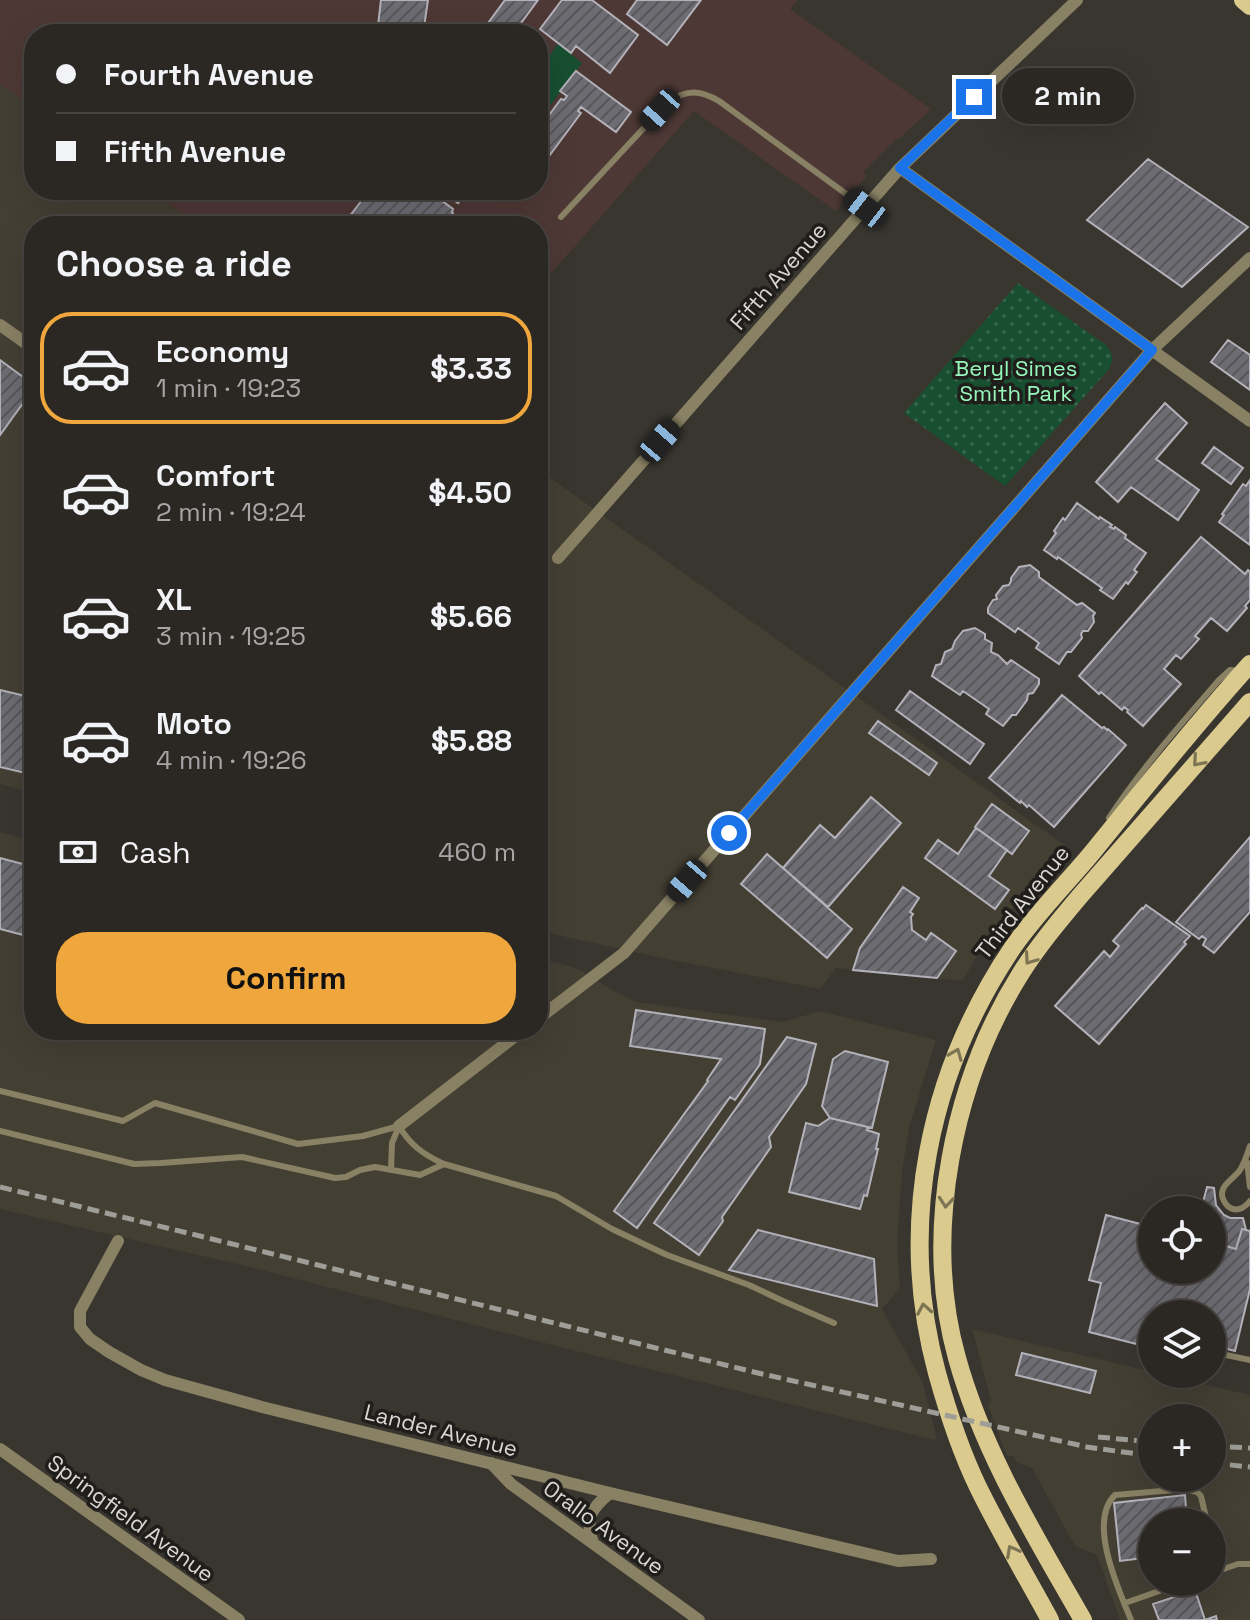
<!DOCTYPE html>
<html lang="en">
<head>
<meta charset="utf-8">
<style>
	:root { --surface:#2b2824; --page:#33302c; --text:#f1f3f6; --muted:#a6a6a6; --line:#474441; --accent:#efa73d }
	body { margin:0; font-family:"Space Grotesk",sans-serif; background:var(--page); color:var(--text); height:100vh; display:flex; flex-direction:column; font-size:30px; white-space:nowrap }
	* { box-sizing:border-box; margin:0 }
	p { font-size:26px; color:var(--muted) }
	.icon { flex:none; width:44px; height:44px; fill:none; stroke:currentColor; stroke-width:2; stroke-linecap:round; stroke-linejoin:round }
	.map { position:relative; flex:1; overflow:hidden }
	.panel { position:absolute; left:24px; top:216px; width:524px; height:824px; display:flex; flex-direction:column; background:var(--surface); border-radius:32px; box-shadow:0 8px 32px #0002,0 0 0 2px var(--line) }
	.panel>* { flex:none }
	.banner { position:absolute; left:24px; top:24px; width:524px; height:176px; border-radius:32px; box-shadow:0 8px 32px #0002,0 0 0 2px var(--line); display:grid; align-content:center; height:176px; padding:0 32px; background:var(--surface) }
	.fabs { position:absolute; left:1138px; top:1196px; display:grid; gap:16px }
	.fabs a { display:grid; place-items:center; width:88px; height:88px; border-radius:50%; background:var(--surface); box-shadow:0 8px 32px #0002,0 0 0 2px var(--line); font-size:40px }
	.end { position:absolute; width:36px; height:36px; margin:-18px; border:10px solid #1a73e8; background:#fff; box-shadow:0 0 0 4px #fff }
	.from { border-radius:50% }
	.bubble { position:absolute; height:56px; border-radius:28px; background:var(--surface); box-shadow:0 8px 32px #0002,0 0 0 2px var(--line); font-size:26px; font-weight:700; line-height:56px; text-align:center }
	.car { position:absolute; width:24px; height:48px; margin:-24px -12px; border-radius:10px; box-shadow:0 0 6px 2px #0007; background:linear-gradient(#222 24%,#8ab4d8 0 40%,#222 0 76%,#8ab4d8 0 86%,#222 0) }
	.banner b { display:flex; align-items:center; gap:28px; height:76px; font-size:30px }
	.banner b+b { border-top:2px solid var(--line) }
	.banner i { width:20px; height:20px; background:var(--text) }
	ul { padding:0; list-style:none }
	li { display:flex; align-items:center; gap:24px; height:112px; margin:0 16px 12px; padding:0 16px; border:4px solid transparent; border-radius:32px }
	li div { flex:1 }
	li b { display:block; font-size:30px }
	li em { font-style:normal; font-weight:700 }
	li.active { border-color:var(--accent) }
	li>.icon { width:72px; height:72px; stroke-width:1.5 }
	h2 { padding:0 32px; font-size:36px; line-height:96px }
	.pay { display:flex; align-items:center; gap:20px; height:88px; padding:0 32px; font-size:30px }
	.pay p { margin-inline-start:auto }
	.primary-button { display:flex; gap:16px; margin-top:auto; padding:16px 32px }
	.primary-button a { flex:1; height:92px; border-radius:32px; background:var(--accent); color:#111; font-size:32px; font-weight:700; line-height:92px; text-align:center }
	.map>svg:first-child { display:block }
	.built { fill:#443f33; fill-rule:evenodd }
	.education { fill:#4d3835 }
	.grass { fill:url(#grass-dots) }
	.pitch { fill:#184f31 }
	.building { fill:url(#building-hatch); stroke:#b3b1b9; stroke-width:2 }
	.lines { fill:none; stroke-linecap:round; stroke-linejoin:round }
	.lane { stroke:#898164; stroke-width:6 }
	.street { stroke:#898164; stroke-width:12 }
	.primary { stroke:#dbca8e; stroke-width:18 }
	.rail { stroke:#9f9d98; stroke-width:5; stroke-dasharray:12 6; stroke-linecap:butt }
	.oneway { stroke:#7d7454 }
	.route { stroke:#1a73e8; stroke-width:10 }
	.labels { text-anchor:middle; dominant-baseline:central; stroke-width:7; stroke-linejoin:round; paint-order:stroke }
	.street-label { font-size:22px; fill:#d9d8d4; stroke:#1f1e1b }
	.park-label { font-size:22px; fill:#97f8bc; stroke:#1f1e1b }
</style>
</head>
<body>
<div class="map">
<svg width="1250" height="1620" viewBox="0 0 1250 1620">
	<defs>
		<pattern id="grass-dots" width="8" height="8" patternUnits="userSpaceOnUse" patternTransform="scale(2)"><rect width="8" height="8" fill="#184f31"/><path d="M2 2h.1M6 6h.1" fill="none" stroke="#39684e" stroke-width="1.8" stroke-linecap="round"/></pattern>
		<pattern id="building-hatch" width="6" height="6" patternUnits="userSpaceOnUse" patternTransform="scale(2)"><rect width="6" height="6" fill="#6d6c72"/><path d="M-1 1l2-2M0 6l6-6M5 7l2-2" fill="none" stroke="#575659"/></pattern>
	</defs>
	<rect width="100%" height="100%" fill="#393630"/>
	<!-- built -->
	<path class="built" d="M0,84L34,108V190H148L198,226H34V793L0,784Z
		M538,469L1064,845L988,938L962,981L836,968L820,989L653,956L553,934L538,927Z
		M0,832L34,841V1030H538V958L576,968L614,991L636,1002L783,1022L820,1011L936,1040L910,1124L902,1172L897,1244L900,1288L882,1309L922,1381L936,1435L935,1440L560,1347L250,1267L0,1209Z
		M972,1329L1152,1372V1374H1160L1250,1395V1620H1120L1097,1555L1075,1546L1032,1468L1017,1462L1013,1456H1007L988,1405L991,1400ZM1152,1418H1212V1478H1152ZM1152,1522H1212V1582H1152Z"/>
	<!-- education -->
	<path class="education" d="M0,0H798L790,9L931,109L900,138L896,139L864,171L866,177L836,211L694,111L538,288V226H198L148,190H538V34H34V108L0,84Z"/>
	<!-- grass -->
	<path class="grass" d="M1018,283L1106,345C1113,354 1114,359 1109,369L1005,486L904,413Z"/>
	<!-- pitch -->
	<path class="pitch" d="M558,44L582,63L546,111L538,105V71Z"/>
	<!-- building -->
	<path class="building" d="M381,0H428L423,34H377Z
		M505,0H538L513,34H480Z
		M562,0H592L638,35L610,73L576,46L571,53L540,29Z
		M637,0H701L667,45L627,14Z
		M576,71L631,112L616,132L581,107L578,111L581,113L538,171V130L561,99L564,100L567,96L560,91Z
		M1148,159L1248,227L1182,287L1087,220Z
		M370,190H427L453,209L452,212L453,213L443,226H342Z
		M440,190H468L458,203Z
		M1228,340L1250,355V390L1211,362Z
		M0,360L34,385V388L0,435Z
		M1165,403L1187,423L1156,459L1199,490L1178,520L1131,487L1118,502L1096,482Z
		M1214,447L1243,468L1231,484L1202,463Z
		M1250,480V545L1219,522L1224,515L1222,514L1243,484L1246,486Z
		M1077,503L1099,519L1100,517L1112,525L1110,527L1114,529L1115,527L1126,535L1125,538L1146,553L1134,570L1137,572L1128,584L1126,582L1113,599L1100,590L1102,588L1058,557L1057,559L1044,550L1056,533L1054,531L1063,518L1065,520Z
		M1201,537L1245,574L1248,570L1250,572V600L1245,606L1247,608L1227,631L1211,618L1195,636L1199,639L1181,659L1176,655L1164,669L1181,684L1143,726L1127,712L1128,710L1124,707L1122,710L1101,692L1099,694L1079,676Z
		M1030,565L1039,572V577L1077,605L1082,603L1095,613L1093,616L1094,622L1088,631H1083L1081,634L1082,638L1071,652H1067L1059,664L1036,648L1039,643L1018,628L1015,632L988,613V608L993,600L997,599L996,595L1003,586L1009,585L1011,581V578L1019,567Z
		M975,628L985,634V639L992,643L991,652L998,655L1007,664L1011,660L1039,679V684L1033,693L1028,694L1027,700L1016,715H1012L1003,726L986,714L989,709L963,691L960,695L932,676L936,665L941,664L945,652L952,649L955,641L963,631Z
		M0,690L34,698V775L0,767Z
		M910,691L984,744L970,764L896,710Z
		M1062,695L1102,728L1104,727L1107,730L1108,729L1126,745L1054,827L1029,805L1027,807L1021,801L1020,803L989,778Z
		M878,721L937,763L929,775L869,733Z
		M871,797L901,823L828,907L783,868L820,825L835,838Z
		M992,804L1029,831L1012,854L975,827Z
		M976,828L1007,850L989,876L1009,890L995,909L925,858L938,840L958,854Z
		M1250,837V912L1214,953L1203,945L1206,939L1202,936L1199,939L1176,922Z
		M767,854L852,929L827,958L741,884Z
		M0,858L34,867V908L27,936L0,929Z
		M903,887L919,898L910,912L913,914L911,917L912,930L926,940L931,933L956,951L937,978L853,970L860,948Z
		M1146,905L1190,936L1184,942L1186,944L1099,1044L1055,1006L1104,951L1110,957L1119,946L1113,941L1142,908L1143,909Z
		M636,1010L765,1029L760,1064L735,1100L730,1097L637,1228L614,1211L708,1081L707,1080L721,1059L630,1046Z
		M787,1037L816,1044L806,1084L769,1137L771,1147L722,1217L723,1221L699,1255L654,1223Z
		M845,1051L888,1062L872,1128L830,1118L822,1106L833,1059Z
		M830,1118L868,1127L867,1130L879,1134L876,1149H878L867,1196L864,1195L860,1209L789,1192L806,1123L818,1126Z
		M1207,1187L1214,1188L1216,1205L1224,1215L1230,1218H1243L1246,1230L1242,1229L1236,1249L1212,1242V1210H1201Z
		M1106,1215L1152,1227V1270H1212V1242L1236,1249L1242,1229L1250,1231V1289L1235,1351L1212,1345V1314H1152V1348L1089,1332L1101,1283L1089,1280Z
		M758,1230L874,1259L877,1306L729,1270Z
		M1022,1353L1096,1371L1090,1393L1016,1375Z
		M1185,1495L1187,1522H1152V1557L1120,1561L1114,1503Z
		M1195,1590L1205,1620L1216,1616L1217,1620H1159L1153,1604Z"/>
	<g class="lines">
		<!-- lane -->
		<path class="lane" d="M561,217L668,102C687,89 700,90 719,101L864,207
			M1109,818C1141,769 1181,724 1219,680L1230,670L1239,671
			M0,1091L123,1121L155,1103L298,1144L363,1136L399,1126
			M0,1131L134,1164L161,1163L242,1157L335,1178L346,1177L360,1170L375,1167L420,1175L444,1164
			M1250,1146C1247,1155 1245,1162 1240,1170C1233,1180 1216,1187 1224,1201C1226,1205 1229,1208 1233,1209C1241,1211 1246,1206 1250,1201
			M1247,1162L1250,1187
			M391,1170L392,1143L399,1126C410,1145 424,1155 444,1164L556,1196L612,1229L667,1255L749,1285L783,1301L834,1323
			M1212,1352L1250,1360
			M1212,1573L1238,1564H1250
			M1125,1603L1185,1582
			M1131,1620C1119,1590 1087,1522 1115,1495L1186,1489L1197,1492L1201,1496L1207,1522"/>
		<!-- street -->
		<path class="street" d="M900,168L1250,421
			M0,325L34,349
			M558,558L900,168L1077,0
			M538,1019L624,953L1152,350L1250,258
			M399,1126L523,1030
			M118,1241L80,1311V1327L90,1339L109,1352L141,1370L165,1380L262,1407L610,1493L898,1561L931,1559
			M0,1449L239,1620
			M491,1463L511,1484L699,1620
			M593,1543C585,1519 590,1509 610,1493"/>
		<!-- primary -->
		<path class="primary" d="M1243,0L1250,6
			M1050,1620C1026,1576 1000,1532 978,1487C962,1454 947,1409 937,1373C897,1226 928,1073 1013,947C1036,914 1065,885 1091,854C1143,790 1194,726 1250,664
			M1083,1620C1035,1536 983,1452 957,1358C922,1233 953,1081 1021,973C1038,946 1059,921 1080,896L1250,702"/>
		<!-- rail -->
		<path class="rail" d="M0,1187L758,1373L1087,1447L1152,1456
			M1098,1437L1152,1442
			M1212,1446L1250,1448
			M1212,1463L1250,1467"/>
	</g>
	<!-- one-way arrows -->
	<defs><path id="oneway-chevron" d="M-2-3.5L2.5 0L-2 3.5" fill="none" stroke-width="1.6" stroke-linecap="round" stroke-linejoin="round" transform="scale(2)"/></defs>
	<g class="oneway">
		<use href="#oneway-chevron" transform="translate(1198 761) rotate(131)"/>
		<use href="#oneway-chevron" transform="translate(1030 959) rotate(125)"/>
		<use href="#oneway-chevron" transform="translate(956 1054) rotate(-68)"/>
		<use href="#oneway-chevron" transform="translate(946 1202) rotate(95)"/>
		<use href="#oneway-chevron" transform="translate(924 1309) rotate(-100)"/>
		<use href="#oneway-chevron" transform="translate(1012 1551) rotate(-118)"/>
	</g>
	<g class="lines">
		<!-- route -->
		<path class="route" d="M729,833L1152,350L900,168L974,97"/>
	</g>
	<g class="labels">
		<!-- street labels -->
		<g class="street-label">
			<text transform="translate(778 276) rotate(-49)">Fifth Avenue</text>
			<text transform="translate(1022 902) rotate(-52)">Third Avenue</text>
			<text transform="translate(441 1430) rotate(14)">Lander Avenue</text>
			<text transform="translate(131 1518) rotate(36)">Springfield Avenue</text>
			<text transform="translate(604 1527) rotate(36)">Orallo Avenue</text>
		</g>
		<!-- park labels -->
		<g class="park-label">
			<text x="1016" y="368">Beryl Simes<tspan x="1016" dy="25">Smith Park</tspan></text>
		</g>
	</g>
</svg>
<div class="fabs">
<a><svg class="icon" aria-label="locate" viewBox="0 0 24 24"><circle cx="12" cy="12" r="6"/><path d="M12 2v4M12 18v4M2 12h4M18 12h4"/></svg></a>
<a><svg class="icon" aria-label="layers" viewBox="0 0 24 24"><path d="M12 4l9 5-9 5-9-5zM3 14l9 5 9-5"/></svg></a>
<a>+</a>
<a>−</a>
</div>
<i class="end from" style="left:729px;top:833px"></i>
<i class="end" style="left:974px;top:97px"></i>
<div class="bubble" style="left:1002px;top:68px;width:132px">2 min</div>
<i class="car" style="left:660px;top:110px;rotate:222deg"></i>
<i class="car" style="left:865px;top:208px;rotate:308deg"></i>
<i class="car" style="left:660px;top:441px;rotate:41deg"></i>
<i class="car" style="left:687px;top:881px;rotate:221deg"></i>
<div class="banner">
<b><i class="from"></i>Fourth Avenue</b>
<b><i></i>Fifth Avenue</b>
</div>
<section class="panel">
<h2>Choose a ride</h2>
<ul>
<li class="active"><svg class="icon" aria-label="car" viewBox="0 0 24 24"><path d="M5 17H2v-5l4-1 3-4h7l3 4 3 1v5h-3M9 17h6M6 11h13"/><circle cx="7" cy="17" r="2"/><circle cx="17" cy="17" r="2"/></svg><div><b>Economy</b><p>1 min · 19:23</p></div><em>$3.33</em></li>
<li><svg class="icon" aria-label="car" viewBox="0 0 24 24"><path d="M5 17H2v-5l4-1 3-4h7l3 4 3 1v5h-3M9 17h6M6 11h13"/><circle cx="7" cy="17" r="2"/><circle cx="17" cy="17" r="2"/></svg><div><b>Comfort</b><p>2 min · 19:24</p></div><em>$4.50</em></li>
<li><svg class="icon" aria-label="car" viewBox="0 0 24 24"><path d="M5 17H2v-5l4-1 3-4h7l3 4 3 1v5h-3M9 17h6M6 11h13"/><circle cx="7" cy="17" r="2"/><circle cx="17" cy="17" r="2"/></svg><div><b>XL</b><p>3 min · 19:25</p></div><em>$5.66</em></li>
<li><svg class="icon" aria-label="car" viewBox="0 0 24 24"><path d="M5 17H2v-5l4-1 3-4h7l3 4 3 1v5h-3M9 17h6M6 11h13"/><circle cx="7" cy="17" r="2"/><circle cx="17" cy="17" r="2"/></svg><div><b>Moto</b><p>4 min · 19:26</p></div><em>$5.88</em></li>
</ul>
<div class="pay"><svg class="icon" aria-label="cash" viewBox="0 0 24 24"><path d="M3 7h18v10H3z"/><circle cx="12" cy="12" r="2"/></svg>Cash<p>460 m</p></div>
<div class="primary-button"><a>Confirm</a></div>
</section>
</div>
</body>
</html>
